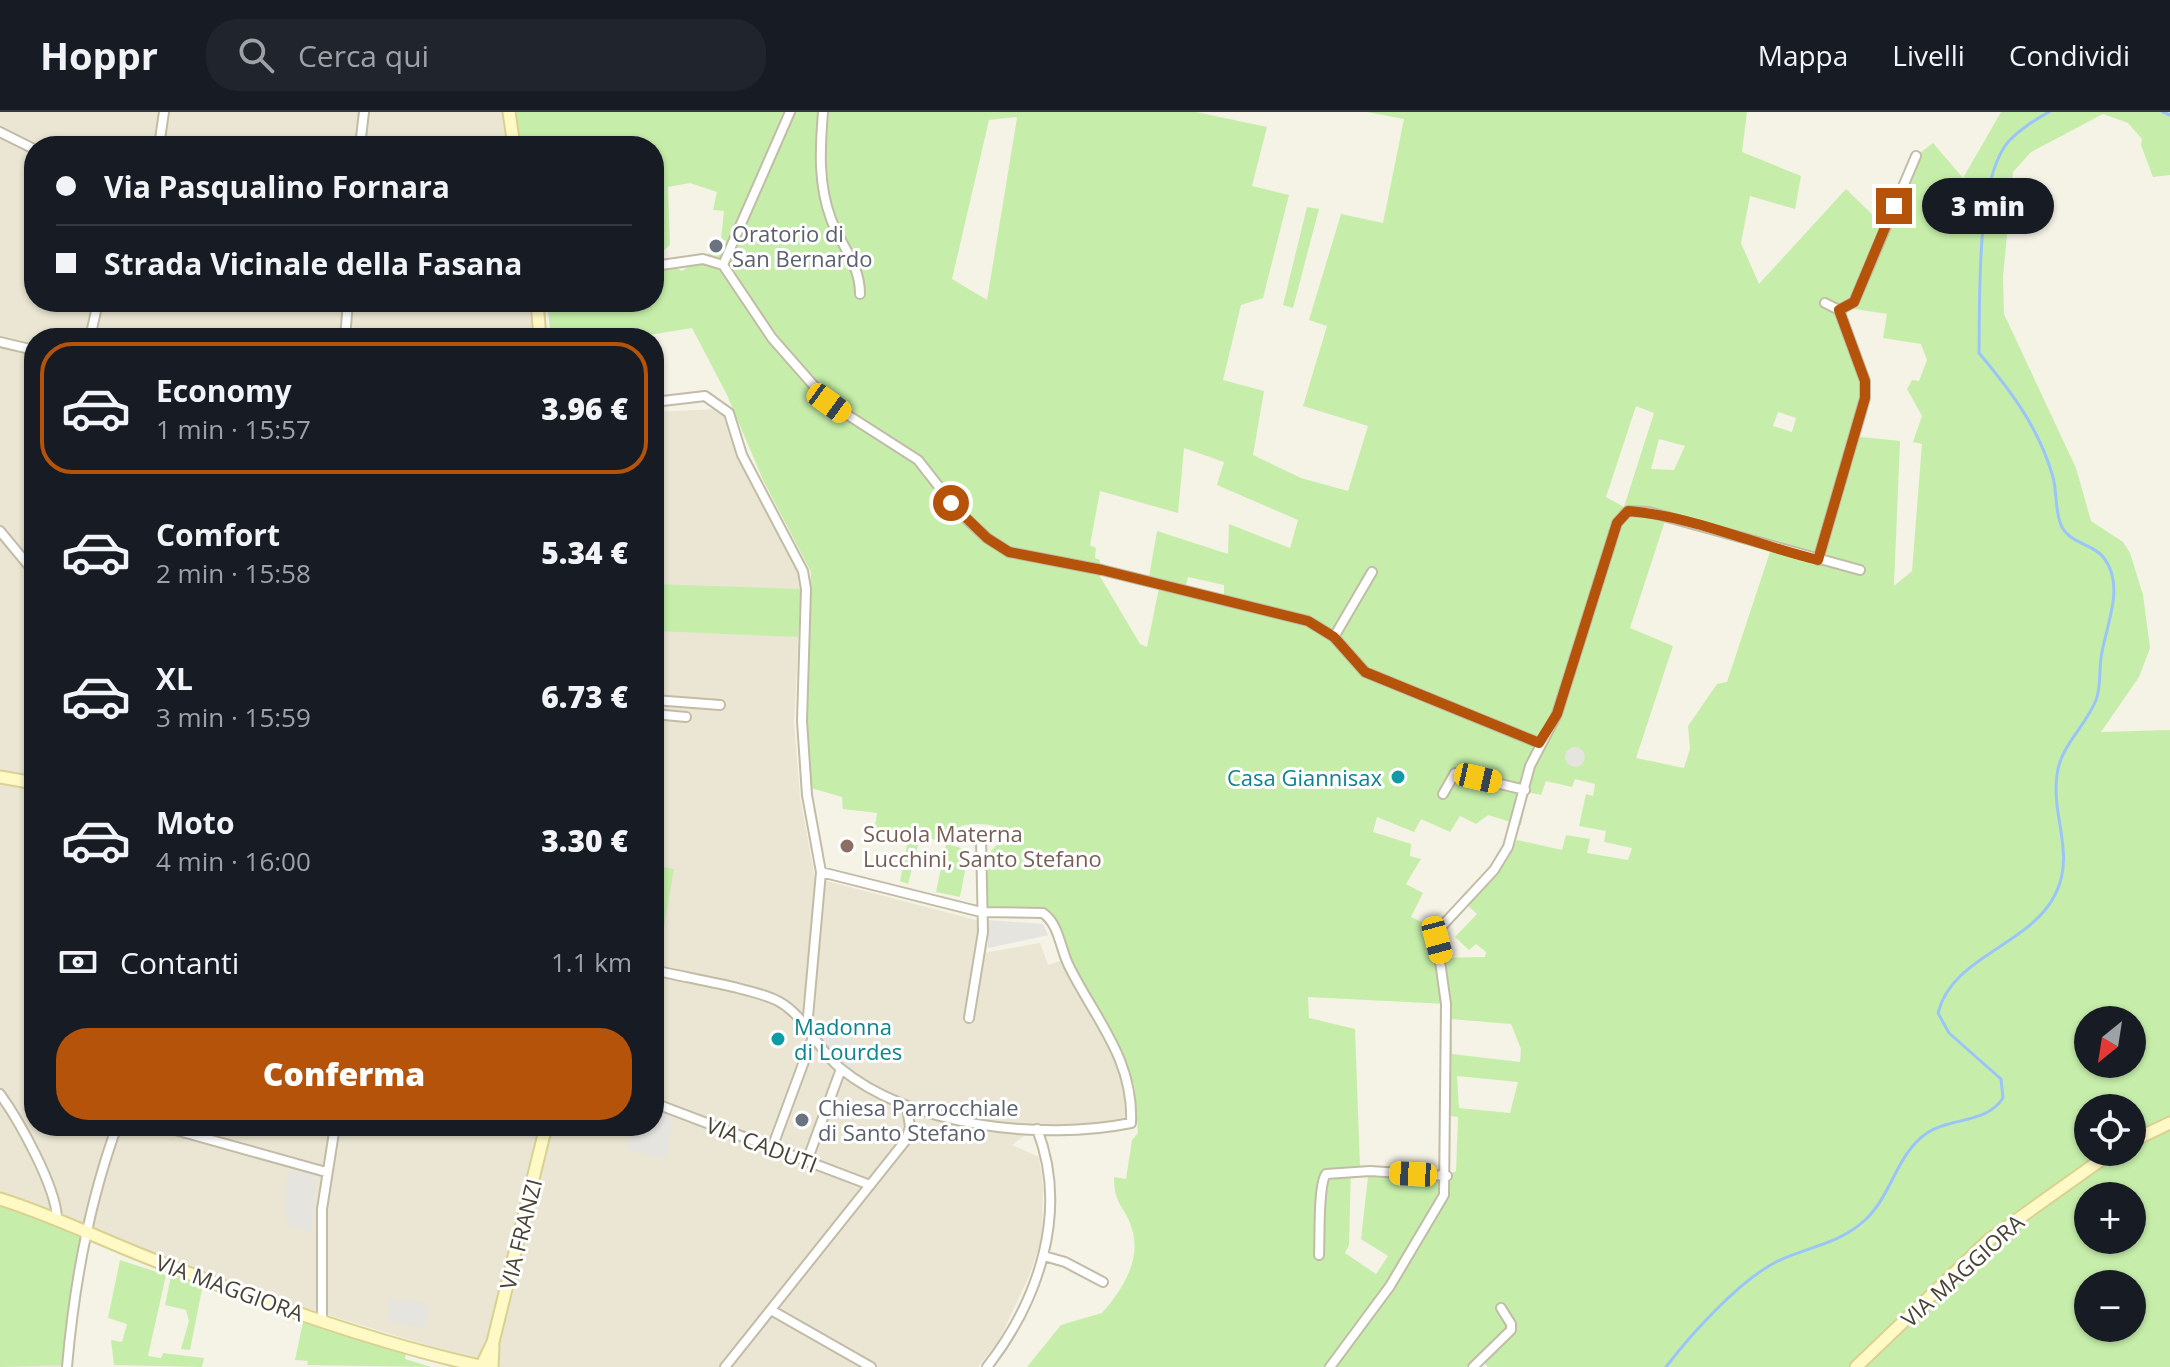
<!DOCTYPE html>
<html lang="it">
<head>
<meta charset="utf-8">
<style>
	:root { --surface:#171b24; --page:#20242c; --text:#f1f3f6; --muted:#9ea1a6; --line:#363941; --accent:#b45309 }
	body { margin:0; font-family:"Open Sans",sans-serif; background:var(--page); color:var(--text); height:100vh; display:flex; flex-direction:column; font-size:30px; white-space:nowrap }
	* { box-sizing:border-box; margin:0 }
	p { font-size:26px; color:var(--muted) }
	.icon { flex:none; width:44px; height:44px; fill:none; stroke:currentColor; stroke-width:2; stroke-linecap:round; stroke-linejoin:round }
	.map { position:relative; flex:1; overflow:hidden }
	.details { position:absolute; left:24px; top:216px; width:640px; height:808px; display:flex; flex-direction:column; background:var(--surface); border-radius:32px; box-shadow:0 2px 6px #0004 }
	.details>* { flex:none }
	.banner { position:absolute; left:24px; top:24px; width:640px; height:176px; border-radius:32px; box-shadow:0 2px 6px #0004; display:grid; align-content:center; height:176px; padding:0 32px; background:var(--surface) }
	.needle { width:52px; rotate:210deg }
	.tools { position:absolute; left:2074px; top:894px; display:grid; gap:16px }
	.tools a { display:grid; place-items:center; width:72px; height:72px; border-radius:50%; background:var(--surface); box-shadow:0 2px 6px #0004; font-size:40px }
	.end { position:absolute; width:36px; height:36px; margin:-18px; border:10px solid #b45309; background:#fff; box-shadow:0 0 0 4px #fff }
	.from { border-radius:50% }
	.bubble { position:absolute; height:56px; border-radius:28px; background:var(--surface); box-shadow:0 2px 6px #0004; font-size:26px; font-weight:800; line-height:56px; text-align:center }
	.car { position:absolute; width:24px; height:48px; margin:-24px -12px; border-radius:10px; box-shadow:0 0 6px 2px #0007; background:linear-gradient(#f5c518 24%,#345 0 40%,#f5c518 0 76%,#345 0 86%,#f5c518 0) }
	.banner b { display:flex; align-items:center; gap:28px; height:76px; font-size:30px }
	.banner b+b { border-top:2px solid var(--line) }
	.banner i { width:20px; height:20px; background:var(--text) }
	ul { padding:14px 0 0; list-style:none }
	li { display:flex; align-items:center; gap:24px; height:132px; margin:0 16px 12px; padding:0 16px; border:4px solid transparent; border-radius:32px }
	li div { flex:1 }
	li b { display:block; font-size:30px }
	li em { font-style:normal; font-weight:800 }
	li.on { border-color:var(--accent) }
	li>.icon { width:72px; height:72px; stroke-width:1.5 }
	.pay { display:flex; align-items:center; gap:20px; height:88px; padding:0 32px; font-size:30px }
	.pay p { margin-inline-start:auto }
	.primary-button { display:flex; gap:16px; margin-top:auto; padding:16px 32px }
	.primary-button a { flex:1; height:92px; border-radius:32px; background:var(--accent); color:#fff; font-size:32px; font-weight:800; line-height:92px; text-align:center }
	header { display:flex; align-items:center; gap:48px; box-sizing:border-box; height:112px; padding:0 40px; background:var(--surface); border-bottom:2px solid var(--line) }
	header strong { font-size:38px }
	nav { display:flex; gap:44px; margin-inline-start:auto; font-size:28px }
	.search { width:560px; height:72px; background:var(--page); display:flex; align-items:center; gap:20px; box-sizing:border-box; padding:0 28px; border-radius:32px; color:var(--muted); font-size:30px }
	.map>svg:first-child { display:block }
	.residential { fill:#eae6d3 }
	.green { fill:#c6eeaa; fill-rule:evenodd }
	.parking { fill:#e5e4df }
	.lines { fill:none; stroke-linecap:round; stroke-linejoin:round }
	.stream { stroke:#9bc5f9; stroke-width:3 }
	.street-casing { stroke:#c2bca7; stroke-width:12 }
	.secondary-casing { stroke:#dad190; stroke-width:15 }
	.street { stroke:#fff; stroke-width:8 }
	.secondary { stroke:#fff9c6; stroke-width:11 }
	.route { stroke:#b45309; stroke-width:10 }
	.worship-dot { fill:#6b7280; stroke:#fff; stroke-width:3 }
	.culture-dot { fill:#0f9aa8; stroke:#fff; stroke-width:3 }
	.education-dot { fill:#8d6e63; stroke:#fff; stroke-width:3 }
	.labels { text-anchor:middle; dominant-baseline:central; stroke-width:6; stroke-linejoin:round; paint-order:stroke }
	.worship-label { font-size:22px; fill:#5b616d; stroke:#fff; text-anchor:start }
	.culture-label { font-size:22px; fill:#0d838f; stroke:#fff; text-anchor:end }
	.education-label { font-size:22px; fill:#785e54; stroke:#fff; text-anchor:start }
	.street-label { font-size:22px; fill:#494334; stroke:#fff }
</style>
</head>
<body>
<header>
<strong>Hoppr</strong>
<div class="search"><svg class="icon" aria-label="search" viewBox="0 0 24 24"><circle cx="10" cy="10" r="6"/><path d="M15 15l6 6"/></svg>Cerca qui</div>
<nav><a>Mappa</a><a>Livelli</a><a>Condividi</a></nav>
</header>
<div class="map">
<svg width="2170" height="1255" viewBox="0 0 2170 1255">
	<rect width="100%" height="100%" fill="#f5f2e6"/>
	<!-- residential -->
	<path class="residential" d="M0,0H502L507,34H34V190H529L533,226H34V1014H654V300L718,297L724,302L738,345L798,461L801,477L794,610L800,685L815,766L980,809L978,842L1040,831L1048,853L1060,849L1102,916L1124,974L1125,1009L1094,1015L1038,1014L1012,1033L1039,1045L1043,1075L1042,1127L1029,1164L998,1230L978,1255H499L325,1202L89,1122L77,1143L62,1255H0Z"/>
	<!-- green -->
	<path class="green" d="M514,0H1196L1267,15L1252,74L1289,83L1263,186L1241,193L1223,268L1264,279L1253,343L1301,366L1348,379L1368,314L1303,294L1327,214L1309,208L1341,102L1383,111L1404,7L1367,0H1747L1742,40L1801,64L1795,97L1750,84L1741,131L1759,172L1846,77L1885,115L1916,44L1933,31L1963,66L2001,0H2170V63L2153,65L2141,33L2142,27L2128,11L2103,2L2031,40L2013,60L2003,165L2004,202L2076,356L2091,409L2123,430L2130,441L2143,483L2150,536L2139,565L2101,620L2170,618V1255H1488L1481,1248L1473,1255H1027L1061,1213L1102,1201C1122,1178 1142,1148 1132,1117C1125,1093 1114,1095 1114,1065L1126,1067L1132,1028L1138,1021L1134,971L1131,972L1116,926L1065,841L1055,805L1047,800L986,797L984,746L999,731L1020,728C1007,713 980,709 961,714L959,732L920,725L908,772L900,769L908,728L874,720L877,701L843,697L842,685L811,676L805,562L811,460L763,368L727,283L692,216L649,223L648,226H551L547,190H654V153L668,151L682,159L706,142L727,140L726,129L721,127L724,99L713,98L717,80L690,71L668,75L670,133L654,147V34H519ZM1016,5L1017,6L987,188L952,167L989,8ZM1849,196L1887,202L1883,226L1921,232L1927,248L1919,269L1912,268L1907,277L1922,304L1913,330L1922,332L1912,459L1894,474L1900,329L1852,324C1856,308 1864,290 1862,274C1858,237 1832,241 1849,196ZM1636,294L1654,301L1624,395L1606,385ZM1778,300L1796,306L1792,320L1773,314ZM1659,327L1685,334L1674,358L1651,357ZM1184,336L1224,350L1217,373L1298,408L1290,436L1229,412L1228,442L1157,419L1149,465L1186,473L1188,465L1224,473V484L1264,495L1262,503L1159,476L1147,535L1140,532L1098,461L1100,448L1095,446L1096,436L1090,433L1100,379L1178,401ZM1665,409L1770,440L1727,570L1717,572L1688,614L1690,637L1684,656L1636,646L1673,534L1630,516ZM1575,667L1595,672L1593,684L1586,682L1579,714L1606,719L1604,730L1632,736L1628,748L1587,741L1590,727L1566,723L1562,738L1517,728L1506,750L1467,793L1477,802L1455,825L1469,838L1476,832L1486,840L1485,845L1436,846L1432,815L1411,805L1423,781L1406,772L1421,747L1410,744L1411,732L1373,720L1377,705L1414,720L1421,707L1450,720L1460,704L1476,712L1488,703L1521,713L1528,680L1541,683L1546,669L1572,675ZM1308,885L1446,892L1450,1004L1458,1005L1456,1059L1447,1064L1369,1056L1361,1127L1388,1144L1376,1162L1345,1141L1349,1133L1351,1055H1360L1355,917L1309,906ZM1451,907L1511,912L1521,937L1520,950L1452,942ZM2088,908H2132V952H2088ZM1457,964L1518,970L1510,1001L1459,996ZM2088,996H2132V1040H2088ZM2088,1084H2132V1128H2088ZM2088,1172H2132V1216H2088Z
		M1307,95L1319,97L1293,196L1283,193Z
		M654,472L801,477L798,525L654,519Z
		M946,732L969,738L960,785L936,780Z
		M654,753L674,757L657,856L654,855Z
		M0,1092L81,1120L84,1130L77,1143L62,1253L0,1255Z
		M120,1148L166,1163L148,1244L161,1246L163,1241L204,1246L202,1255L114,1253L111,1228L122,1230L127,1212L108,1206Z
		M171,1164L203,1172L190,1238L181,1237L189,1209L186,1198L165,1193Z
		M303,1210L406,1241L405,1247L431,1255L307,1253L308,1249L295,1248Z"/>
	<!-- parking -->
	<path class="parking" d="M1565 645a10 10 0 1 1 20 0a10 10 0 1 1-20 0Z
		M988,808L1043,812L1048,823L988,836Z
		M817,917L857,931L853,955L849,958L832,942L815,920Z
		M654,994L674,1001L666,1047L627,1038L633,1014H654Z
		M294,1058L311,1061L315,1069L312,1120L285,1113L287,1059Z
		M390,1187L429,1192L424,1216L388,1209Z"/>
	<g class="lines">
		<!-- stream -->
		<path class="stream" d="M2163,0L2170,3
			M1666,1255C1691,1222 1739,1169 1776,1150C1806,1135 1837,1133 1864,1109C1892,1084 1896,1042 1927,1021C1951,1005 1986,1012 2003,986L2001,967L1949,921L1938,901C1952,844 2029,834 2055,783C2076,742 2051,705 2057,663C2060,634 2086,614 2096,588C2101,576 2099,559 2101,546C2105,515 2126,475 2104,446C2093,431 2069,432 2061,413C2055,399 2057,380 2053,365C2039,316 2011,279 1979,241C1980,189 1976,76 2005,34C2014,21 2036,7 2049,0"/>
		<defs>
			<path id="street" d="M823,0C820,37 818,72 831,107C841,134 860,152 860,182
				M0,20L34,37
				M159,34L164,0
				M360,34L364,0
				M723,153L772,226L829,291L918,348L958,399L987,426L1009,440L1102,458L1308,509L1334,525L1365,560L1539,631
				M723,153L790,0
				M654,154L703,147L723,153
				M1839,198L1854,190L1916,44
				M90,226L98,190
				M345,226L348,190
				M0,230L34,238
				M654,290L705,284L729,301L742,343L803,459L806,477L802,609L807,683L821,760L807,916
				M0,419L34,460
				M1818,448L1865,286V269L1839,198L1825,191
				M1334,525L1372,460
				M654,588L720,593
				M654,602L686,605
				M1443,682L1455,661L1525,678
				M654,858C686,866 752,876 778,889C806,904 816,936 840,956C912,1015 1042,1029 1131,1011C1134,948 1096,908 1070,856C1060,838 1060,813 1043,801L981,800L821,760
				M969,906L983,820L981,726
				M0,982C19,1008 56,1075 57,1106
				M654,991L870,1073
				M161,1014L326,1060
				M772,1036L813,925
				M807,1049L841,957
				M1319,1143C1320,1125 1318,1073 1326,1062L1370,1059L1447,1064
				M1044,1144L1065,1150L1103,1170
				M771,1198L871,1255
				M322,1208V1097L335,1014
				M67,1255C74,1173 89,1091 117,1014
				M725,1255L906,1028L910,1015L907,995
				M987,1255C1039,1188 1069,1099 1037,1017
				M1330,1255L1390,1174L1444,1083L1446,892L1437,828L1442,814L1494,758L1508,735L1530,654L1557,602L1617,411L1628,399L1649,400L1860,458
				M1473,1255L1511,1218V1212L1501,1196"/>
			<path id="secondary" d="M509,0L514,34
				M537,190L540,226
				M0,665L34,671
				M2132,1029L2170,1011
				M0,1087C55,1104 106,1130 159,1150C263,1190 372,1230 480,1254
				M482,1253L493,1230L546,1014
				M492,1255L493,1234
				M1856,1255L1990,1127L2112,1040"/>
		</defs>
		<!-- street casing -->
		<use href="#street" class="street-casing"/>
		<!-- secondary casing -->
		<use href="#secondary" class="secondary-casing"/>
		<!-- street -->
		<use href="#street" class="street"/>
		<!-- secondary -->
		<use href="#secondary" class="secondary"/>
	</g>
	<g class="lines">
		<!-- route -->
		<path class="route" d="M951,391L987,426L1009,440L1102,458L1308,509L1334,525L1365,560L1539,631L1557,602L1617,411L1628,399C1693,404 1755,433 1818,448L1865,286V269L1839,198L1854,190L1894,94"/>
	</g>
	<!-- markers -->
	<g class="worship-dot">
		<circle cx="716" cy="134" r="8"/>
		<circle cx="802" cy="1008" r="8"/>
	</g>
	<g class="culture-dot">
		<circle cx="1398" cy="665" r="8"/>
		<circle cx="778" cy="927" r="8"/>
	</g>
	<circle class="education-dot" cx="847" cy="734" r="8"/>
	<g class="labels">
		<!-- worship labels -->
		<g class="worship-label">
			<text x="732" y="121">Oratorio di<tspan x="732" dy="25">San Bernardo</tspan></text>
			<text x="818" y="995">Chiesa Parrocchiale<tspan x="818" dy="25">di Santo Stefano</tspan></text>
		</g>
		<!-- culture labels -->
		<g class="culture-label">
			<text x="1382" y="665">Casa Giannisax</text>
			<text x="794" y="914" text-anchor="start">Madonna<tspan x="794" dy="25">di Lourdes</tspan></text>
		</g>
		<!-- education labels -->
		<g class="education-label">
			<text x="863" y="721">Scuola Materna<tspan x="863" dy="25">Lucchini, Santo Stefano</tspan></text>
		</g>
		<!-- street labels -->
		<g class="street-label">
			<text transform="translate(762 1032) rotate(21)">VIA CADUTI</text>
			<text transform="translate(520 1122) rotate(-76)">VIA FRANZI</text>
			<text transform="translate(1962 1158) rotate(-42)">VIA MAGGIORA</text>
			<text transform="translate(230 1175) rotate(20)">VIA MAGGIORA</text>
		</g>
	</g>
</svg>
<div class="tools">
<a><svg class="needle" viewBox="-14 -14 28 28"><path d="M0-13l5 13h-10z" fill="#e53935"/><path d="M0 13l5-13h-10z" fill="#9ea1a6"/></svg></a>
<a><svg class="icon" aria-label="locate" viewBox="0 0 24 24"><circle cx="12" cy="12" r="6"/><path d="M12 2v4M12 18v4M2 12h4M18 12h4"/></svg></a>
<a>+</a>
<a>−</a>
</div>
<i class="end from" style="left:951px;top:391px"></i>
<i class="end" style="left:1894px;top:94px"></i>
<div class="bubble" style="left:1922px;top:66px;width:132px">3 min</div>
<i class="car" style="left:829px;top:291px;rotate:126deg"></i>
<i class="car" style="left:1478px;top:666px;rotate:103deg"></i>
<i class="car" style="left:1437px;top:828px;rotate:165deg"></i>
<i class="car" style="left:1413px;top:1062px;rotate:273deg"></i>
<div class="banner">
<b><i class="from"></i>Via Pasqualino Fornara</b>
<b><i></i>Strada Vicinale della Fasana</b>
</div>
<section class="details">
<ul>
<li class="on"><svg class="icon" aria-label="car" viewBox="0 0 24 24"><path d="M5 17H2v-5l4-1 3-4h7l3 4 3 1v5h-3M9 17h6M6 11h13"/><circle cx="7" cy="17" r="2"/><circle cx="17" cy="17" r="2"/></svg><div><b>Economy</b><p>1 min · 15:57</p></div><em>3.96 €</em></li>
<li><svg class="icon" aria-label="car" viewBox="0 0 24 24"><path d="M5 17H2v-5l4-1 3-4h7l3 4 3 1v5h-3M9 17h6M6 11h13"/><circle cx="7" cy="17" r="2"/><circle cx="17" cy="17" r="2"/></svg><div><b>Comfort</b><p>2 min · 15:58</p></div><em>5.34 €</em></li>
<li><svg class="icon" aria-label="car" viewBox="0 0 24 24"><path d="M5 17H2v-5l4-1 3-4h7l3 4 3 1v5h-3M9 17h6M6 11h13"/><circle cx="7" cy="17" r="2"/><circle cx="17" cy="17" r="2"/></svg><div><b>XL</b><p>3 min · 15:59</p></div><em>6.73 €</em></li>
<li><svg class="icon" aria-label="car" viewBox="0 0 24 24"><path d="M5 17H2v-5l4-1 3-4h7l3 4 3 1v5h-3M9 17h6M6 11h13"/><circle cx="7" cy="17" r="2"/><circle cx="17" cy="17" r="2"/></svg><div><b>Moto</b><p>4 min · 16:00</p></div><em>3.30 €</em></li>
</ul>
<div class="pay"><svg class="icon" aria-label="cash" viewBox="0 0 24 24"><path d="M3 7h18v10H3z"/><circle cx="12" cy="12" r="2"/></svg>Contanti<p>1.1 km</p></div>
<div class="primary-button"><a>Conferma</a></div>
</section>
</div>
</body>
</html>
